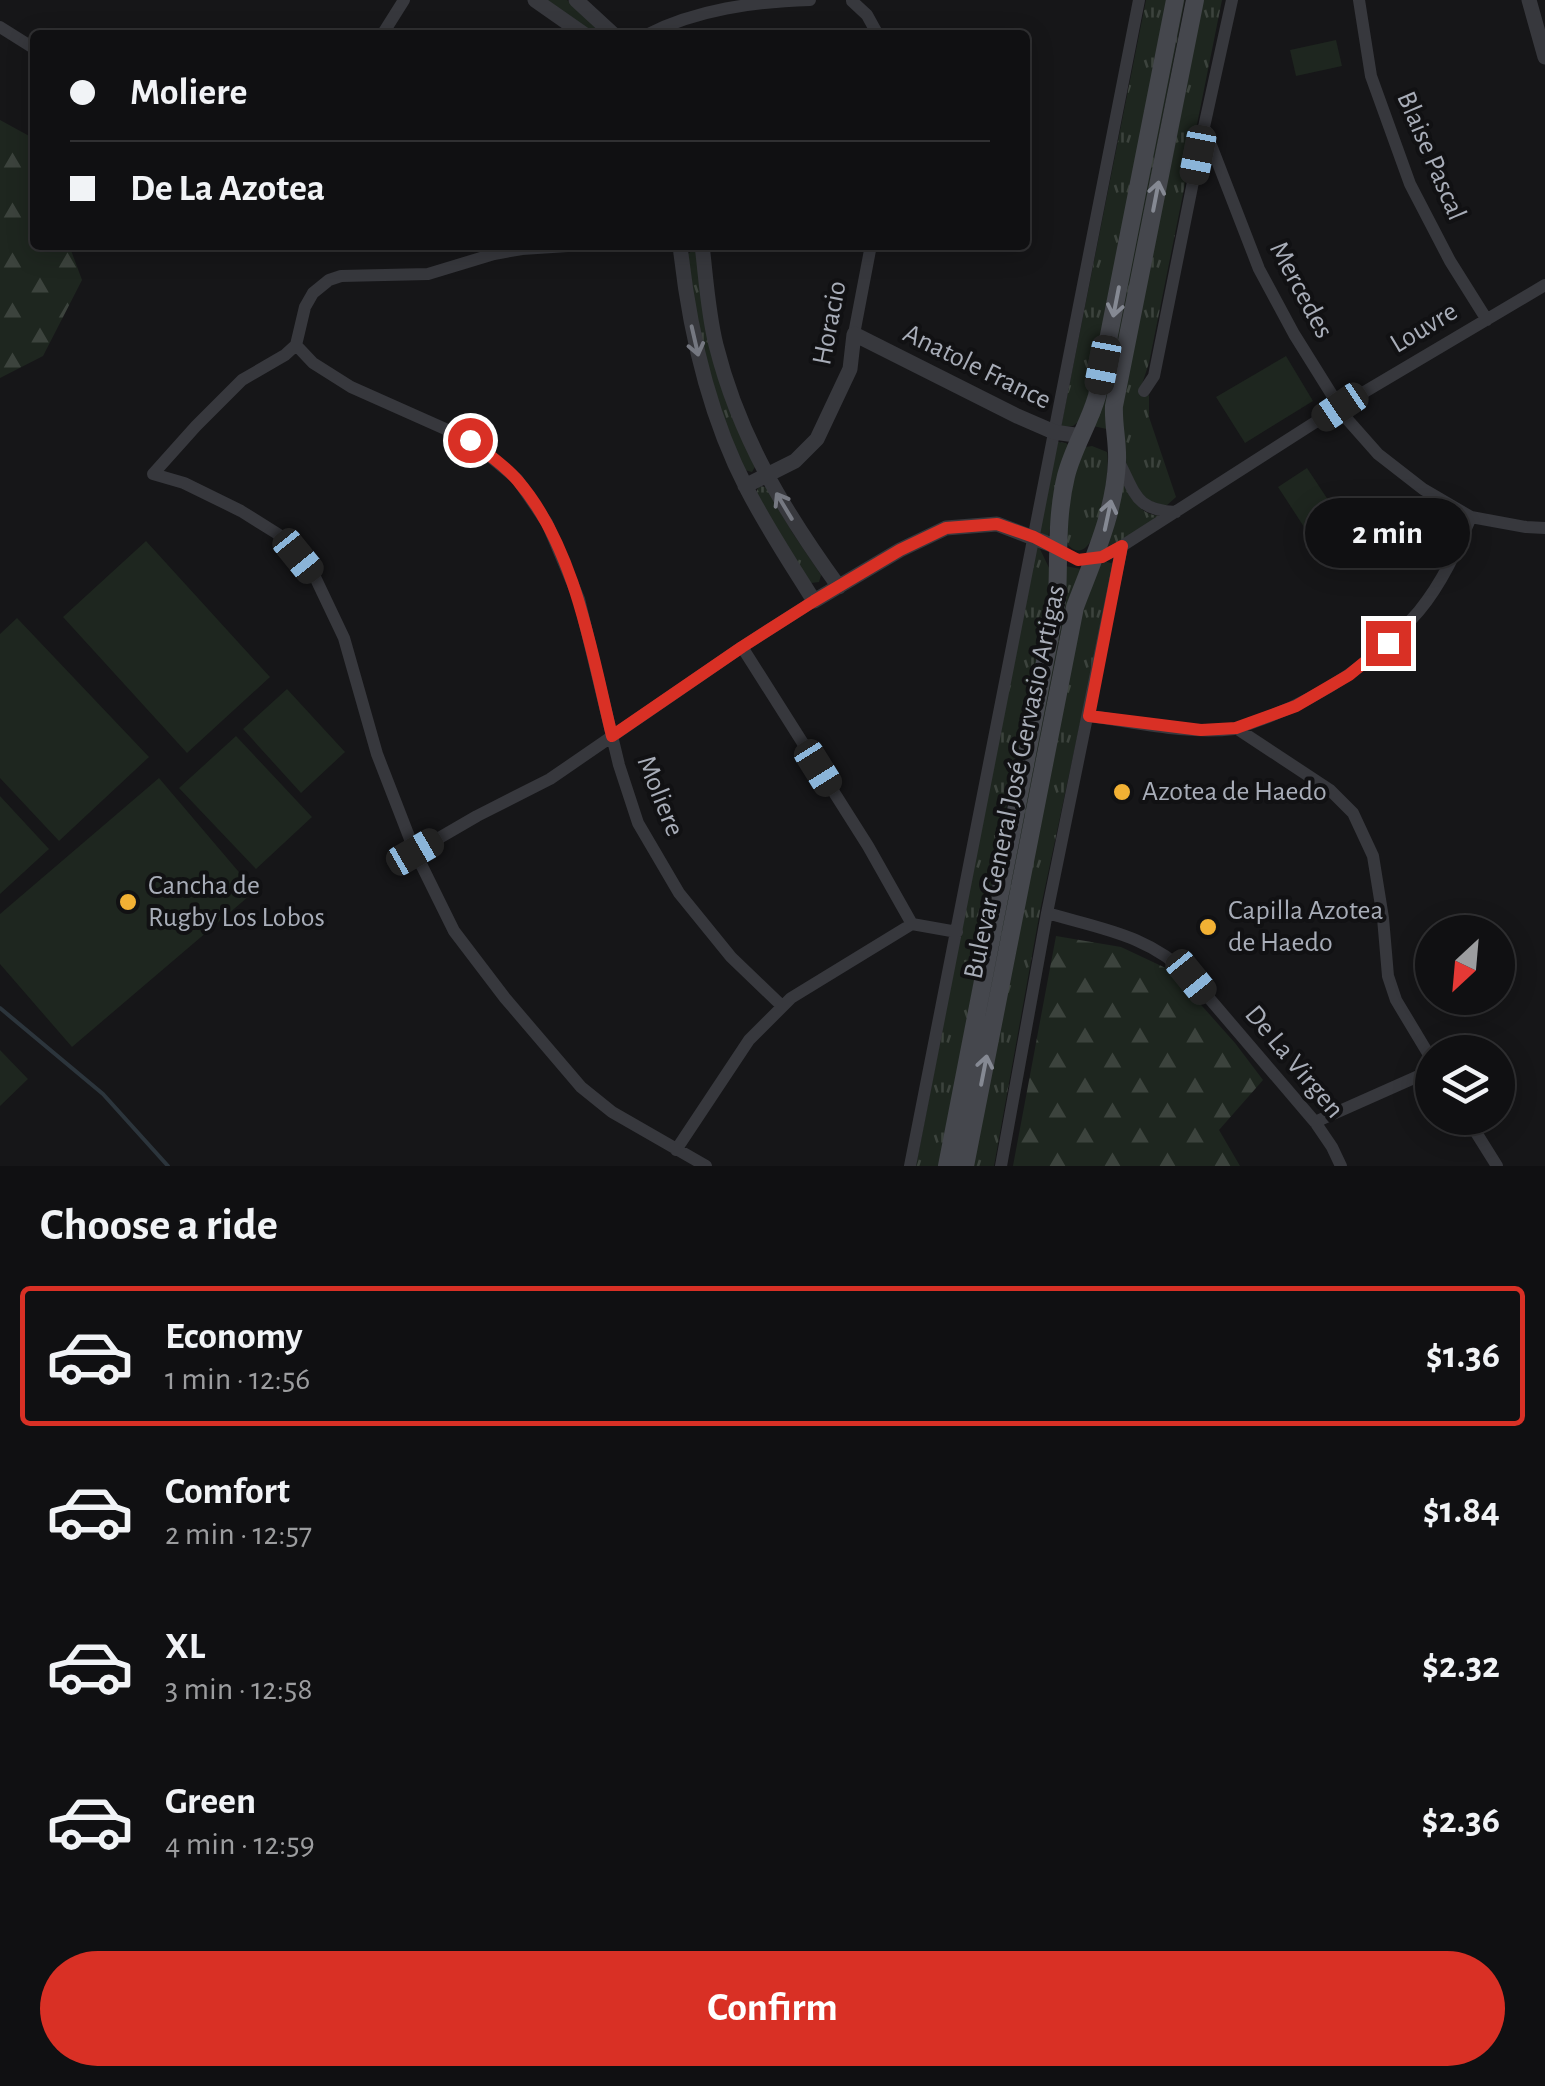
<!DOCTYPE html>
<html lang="en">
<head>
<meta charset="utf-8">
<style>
	:root { --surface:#101012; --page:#1e1e20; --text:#f1f3f6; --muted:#9c9d9f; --line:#303032; --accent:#d93025 }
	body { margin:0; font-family:"Alegreya Sans",sans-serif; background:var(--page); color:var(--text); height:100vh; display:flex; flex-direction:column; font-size:38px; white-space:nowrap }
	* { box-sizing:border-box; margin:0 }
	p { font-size:32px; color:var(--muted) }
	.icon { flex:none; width:55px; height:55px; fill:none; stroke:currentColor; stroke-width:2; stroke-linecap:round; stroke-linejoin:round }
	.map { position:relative; height:1166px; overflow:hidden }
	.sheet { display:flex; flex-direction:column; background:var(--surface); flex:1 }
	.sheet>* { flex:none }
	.banner { position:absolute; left:30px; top:30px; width:1000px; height:220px; border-radius:10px; box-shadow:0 5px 25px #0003,0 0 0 2px var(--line); display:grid; align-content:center; height:220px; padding:0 40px; background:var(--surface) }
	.needle { width:65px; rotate:206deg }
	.controls { position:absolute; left:1415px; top:915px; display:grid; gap:20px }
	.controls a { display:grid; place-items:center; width:100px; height:100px; border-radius:50%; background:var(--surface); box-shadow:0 5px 25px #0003,0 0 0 2px var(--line); font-size:50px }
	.end { position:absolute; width:45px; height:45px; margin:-22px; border:12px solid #d93025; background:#fff; box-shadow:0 0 0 5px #fff }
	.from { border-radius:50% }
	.bubble { position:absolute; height:70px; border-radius:35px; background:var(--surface); box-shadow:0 5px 25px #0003,0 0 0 2px var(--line); font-size:32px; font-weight:700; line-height:70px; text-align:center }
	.car { position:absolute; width:30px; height:60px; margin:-30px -15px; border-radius:12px; box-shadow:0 0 8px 2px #0007; background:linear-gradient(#222 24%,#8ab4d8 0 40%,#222 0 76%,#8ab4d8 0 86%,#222 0) }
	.banner b { display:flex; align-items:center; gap:35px; height:95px; font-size:38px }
	.banner b+b { border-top:2px solid var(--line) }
	.banner i { width:25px; height:25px; background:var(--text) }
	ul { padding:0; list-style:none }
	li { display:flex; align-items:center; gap:30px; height:140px; margin:0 20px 15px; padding:0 20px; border:5px solid transparent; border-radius:10px }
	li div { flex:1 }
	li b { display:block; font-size:38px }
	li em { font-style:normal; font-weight:700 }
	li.active { border-color:var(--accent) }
	li>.icon { width:90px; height:90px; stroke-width:1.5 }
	h2 { padding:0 40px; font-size:45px; line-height:120px }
	.primary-button { display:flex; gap:20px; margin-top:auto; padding:20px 40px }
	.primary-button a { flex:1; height:115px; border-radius:60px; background:var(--accent); color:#fff; font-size:40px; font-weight:700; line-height:115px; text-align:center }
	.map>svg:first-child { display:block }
	.grass { fill:url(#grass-tufts) }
	.forest { fill:url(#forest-firs) }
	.pitch { fill:#1e261f }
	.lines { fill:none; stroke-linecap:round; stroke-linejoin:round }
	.stream { stroke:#2c353c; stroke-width:4 }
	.minor { stroke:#37383d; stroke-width:12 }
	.tertiary { stroke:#37383d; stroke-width:15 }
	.secondary { stroke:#45474d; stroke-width:18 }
	.oneway { stroke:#858993 }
	.oneway2 { stroke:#757881 }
	.route { stroke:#d93025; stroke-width:12 }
	.poi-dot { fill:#f2b134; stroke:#111113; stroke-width:4 }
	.labels { text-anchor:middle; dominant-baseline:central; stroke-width:8; stroke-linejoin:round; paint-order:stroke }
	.street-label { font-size:28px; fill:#a8adb8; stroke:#111113 }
	.poi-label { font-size:28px; fill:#a8adb8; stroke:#111113; text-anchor:start }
</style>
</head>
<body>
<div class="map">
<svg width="1545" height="1166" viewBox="0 0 1545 1166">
	<defs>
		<pattern id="grass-tufts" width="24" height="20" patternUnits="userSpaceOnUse" patternTransform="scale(2.5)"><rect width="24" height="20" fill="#1e261f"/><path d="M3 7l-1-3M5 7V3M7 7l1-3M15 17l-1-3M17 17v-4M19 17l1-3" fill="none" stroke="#3c433d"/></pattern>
		<pattern id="forest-firs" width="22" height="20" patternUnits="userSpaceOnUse" patternTransform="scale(2.5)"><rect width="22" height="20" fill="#1e261f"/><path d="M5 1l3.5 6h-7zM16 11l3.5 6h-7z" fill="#3c433d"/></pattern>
	</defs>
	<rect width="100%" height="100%" fill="#161618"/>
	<!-- grass -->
	<path class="grass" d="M547,0H567L608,35H593Z
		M1146,0H1168L1095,379L1078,422L1073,426L1061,427Z
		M1182,0H1185L1146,203L1107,429L1093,426Z
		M1200,0H1222L1149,363L1139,393L1143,397L1149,395V417L1176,497L1166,506L1144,499L1125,464L1122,417L1123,394Z
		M694,249L697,250L710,344L756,465L752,472L745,470L720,415L700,347L688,254Z
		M1058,442L1066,443L1068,445L1048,537L1037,531Z
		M1092,446L1107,452C1111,471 1096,590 1062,537L1079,453L1086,447Z
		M1122,482C1133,499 1138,514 1160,516L1106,551Z
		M759,486L766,487L792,532L821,575L819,582L811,583L782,539L756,493Z
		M1039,547L1050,570V600L1007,804L940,1166H916L1035,548Z
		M1104,561L1114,564L1040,911L994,1166H971L1080,613L1097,569Z
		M1065,566L1081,569L1068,601L1062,627L957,1166H953Z"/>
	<!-- forest -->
	<path class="forest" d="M0,120L31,137L35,149V245H69L82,280L43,356L0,378Z
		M1056,936L1121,947L1170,970L1235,1043L1263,1080L1219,1130L1240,1166H1013Z"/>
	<!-- pitch -->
	<path class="pitch" d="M1336,40L1342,66L1296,76L1290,50Z
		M1286,356L1313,401L1245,443L1216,397Z
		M1307,468L1350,533L1321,553L1278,487Z
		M146,541L270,677L187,753L63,617Z
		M17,618L149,757L59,841L0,778V634Z
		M287,689L345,752L301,793L243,729Z
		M236,736L312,817L256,869L179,788Z
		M159,778L255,891L72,1047L0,964V914Z
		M0,796L49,849L0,894Z
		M0,1050L28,1079L0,1106Z"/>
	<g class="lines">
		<!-- stream -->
		<path class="stream" d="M0,1008L103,1094L168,1166"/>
		<!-- minor -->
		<path class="minor" d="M1359,0L1371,76L1410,184L1450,261L1487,320
			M852,1L867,15L878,35
			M0,27L35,49
			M382,35L404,0
			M646,35C698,9 753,2 810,0
			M1204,127L1259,269L1294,334L1347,419L1378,454L1423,489L1471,517L1526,527L1545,528
			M583,245L522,249L494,254L428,274L341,276L329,280L313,293L305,307L296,345L285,355L242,380L196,426L153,474L184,483L241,511L281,536L315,577L344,638L377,754L415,852L454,931L505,998L581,1087L612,1112L706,1166
			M854,334L871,245
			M296,345L313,363L351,387L470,440L517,479L547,523L579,599L619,765L638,823L679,893L731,957L782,1006
			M1144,391L1154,376L1204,127L1232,0
			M1119,462C1136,494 1135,510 1176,512
			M1093,559L1102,557L1122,546L1339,407L1545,285
			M742,647L868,846L912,924
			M1089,716C1135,722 1187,735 1234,729C1243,727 1253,722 1263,719C1322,697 1378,660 1419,611C1442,583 1457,550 1471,517
			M1236,728L1330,790L1353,813L1373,856L1383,918L1388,976L1396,1000L1432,1060
			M415,852L477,816L550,779L742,647L814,601
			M1047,913C1102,929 1149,935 1191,977L1315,1122L1332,1147L1341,1166
			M1467,1118L1497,1166
			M1315,1122L1432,1070
			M676,1150L749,1040L791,998L912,924L957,932
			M910,1166L1139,0
			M1001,1166L1047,913L1122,546"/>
		<!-- tertiary -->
		<path class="tertiary" d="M535,0L585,35
			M576,0L614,35
			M1529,0L1545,57
			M680,245C689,329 708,414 747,489C767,528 791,564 814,601L900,550L946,528L997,524L1057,547
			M702,245C706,278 708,313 716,345C739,437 784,511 839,587
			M745,486L795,461L817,439L850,369L854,334L1017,416L1054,432L1082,436"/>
		<!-- secondary -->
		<path class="secondary" d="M947,1166L1057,600C1059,558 1056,517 1066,476C1073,448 1089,424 1097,396L1175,0
			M965,1166L1075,607C1093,559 1115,513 1117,461C1118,443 1113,424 1114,406L1195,0"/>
	</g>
	<!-- one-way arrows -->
	<defs><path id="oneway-shaft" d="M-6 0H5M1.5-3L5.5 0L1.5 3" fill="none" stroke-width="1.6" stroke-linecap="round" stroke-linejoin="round" transform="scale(2.5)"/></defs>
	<g class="oneway">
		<use href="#oneway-shaft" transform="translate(1156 196) rotate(-79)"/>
		<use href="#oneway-shaft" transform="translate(1116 302) rotate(101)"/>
		<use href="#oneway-shaft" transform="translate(1108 515) rotate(-78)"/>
		<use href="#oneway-shaft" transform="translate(984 1070) rotate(-79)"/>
	</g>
	<g class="oneway2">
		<use href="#oneway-shaft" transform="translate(695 341) rotate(77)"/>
		<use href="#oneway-shaft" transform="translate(784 506) rotate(-121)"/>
	</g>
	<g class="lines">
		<!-- route -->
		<path class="route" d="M470,440C486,453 505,465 518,481C575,547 592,654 612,736L742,647L814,601L900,550L946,528L997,524L1034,537L1078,560L1102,557L1122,546L1089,716L1201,730L1236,728L1296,706L1349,675L1388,643"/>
	</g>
	<!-- markers -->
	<g class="poi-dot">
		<circle cx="1122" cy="792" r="10"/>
		<circle cx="128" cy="902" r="10"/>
		<circle cx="1208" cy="927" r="10"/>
	</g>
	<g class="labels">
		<!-- street labels -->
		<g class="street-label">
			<text transform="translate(1431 156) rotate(67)">Blaise Pascal</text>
			<text transform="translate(1301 290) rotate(62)">Mercedes</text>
			<text transform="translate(830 323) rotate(-79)">Horacio</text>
			<text transform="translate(1424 328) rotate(-31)">Louvre</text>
			<text transform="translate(977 367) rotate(26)">Anatole France</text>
			<text transform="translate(1015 782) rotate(-78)">Bulevar General José Gervasio Artigas</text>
			<text transform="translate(660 796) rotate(68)">Moliere</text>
			<text transform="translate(1294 1062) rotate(50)">De La Virgen</text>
		</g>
		<!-- poi labels -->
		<g class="poi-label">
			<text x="1142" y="792">Azotea de Haedo</text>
			<text x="148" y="886">Cancha de<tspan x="148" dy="32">Rugby Los Lobos</tspan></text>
			<text x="1228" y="911">Capilla Azotea<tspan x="1228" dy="32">de Haedo</tspan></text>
		</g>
	</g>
</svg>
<div class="controls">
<a><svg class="needle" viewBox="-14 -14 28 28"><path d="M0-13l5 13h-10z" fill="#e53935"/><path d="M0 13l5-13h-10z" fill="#9c9d9f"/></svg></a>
<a><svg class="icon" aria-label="layers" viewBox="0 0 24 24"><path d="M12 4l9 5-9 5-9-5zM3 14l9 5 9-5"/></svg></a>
</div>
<i class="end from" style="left:470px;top:440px"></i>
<i class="end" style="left:1388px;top:643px"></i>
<div class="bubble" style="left:1305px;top:498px;width:165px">2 min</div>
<i class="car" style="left:1198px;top:155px;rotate:191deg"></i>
<i class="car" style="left:1103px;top:365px;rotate:191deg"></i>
<i class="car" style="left:1340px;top:407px;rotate:236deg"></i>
<i class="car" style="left:298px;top:556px;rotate:141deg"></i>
<i class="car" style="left:818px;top:768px;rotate:148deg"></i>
<i class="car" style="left:415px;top:852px;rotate:60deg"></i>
<i class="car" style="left:1191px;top:977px;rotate:141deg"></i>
<div class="banner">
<b><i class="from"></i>Moliere</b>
<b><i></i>De La Azotea</b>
</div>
</div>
<section class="sheet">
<h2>Choose a ride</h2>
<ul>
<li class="active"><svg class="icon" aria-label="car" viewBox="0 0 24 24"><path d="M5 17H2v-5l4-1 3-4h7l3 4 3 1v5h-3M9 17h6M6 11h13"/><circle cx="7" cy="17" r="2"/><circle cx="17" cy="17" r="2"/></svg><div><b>Economy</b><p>1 min · 12:56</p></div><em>$1.36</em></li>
<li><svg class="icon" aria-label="car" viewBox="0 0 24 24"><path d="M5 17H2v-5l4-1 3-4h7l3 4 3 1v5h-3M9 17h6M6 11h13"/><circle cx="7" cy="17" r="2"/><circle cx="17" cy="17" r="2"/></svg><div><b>Comfort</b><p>2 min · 12:57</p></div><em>$1.84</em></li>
<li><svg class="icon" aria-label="car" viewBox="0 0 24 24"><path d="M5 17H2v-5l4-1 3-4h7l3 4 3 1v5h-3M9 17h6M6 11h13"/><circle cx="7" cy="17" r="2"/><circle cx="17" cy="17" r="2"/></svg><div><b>XL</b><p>3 min · 12:58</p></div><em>$2.32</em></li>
<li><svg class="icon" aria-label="car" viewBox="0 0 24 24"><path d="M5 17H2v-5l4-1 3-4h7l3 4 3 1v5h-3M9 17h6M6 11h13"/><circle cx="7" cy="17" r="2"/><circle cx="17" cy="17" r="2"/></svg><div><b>Green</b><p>4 min · 12:59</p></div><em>$2.36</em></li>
</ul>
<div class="primary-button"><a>Confirm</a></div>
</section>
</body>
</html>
